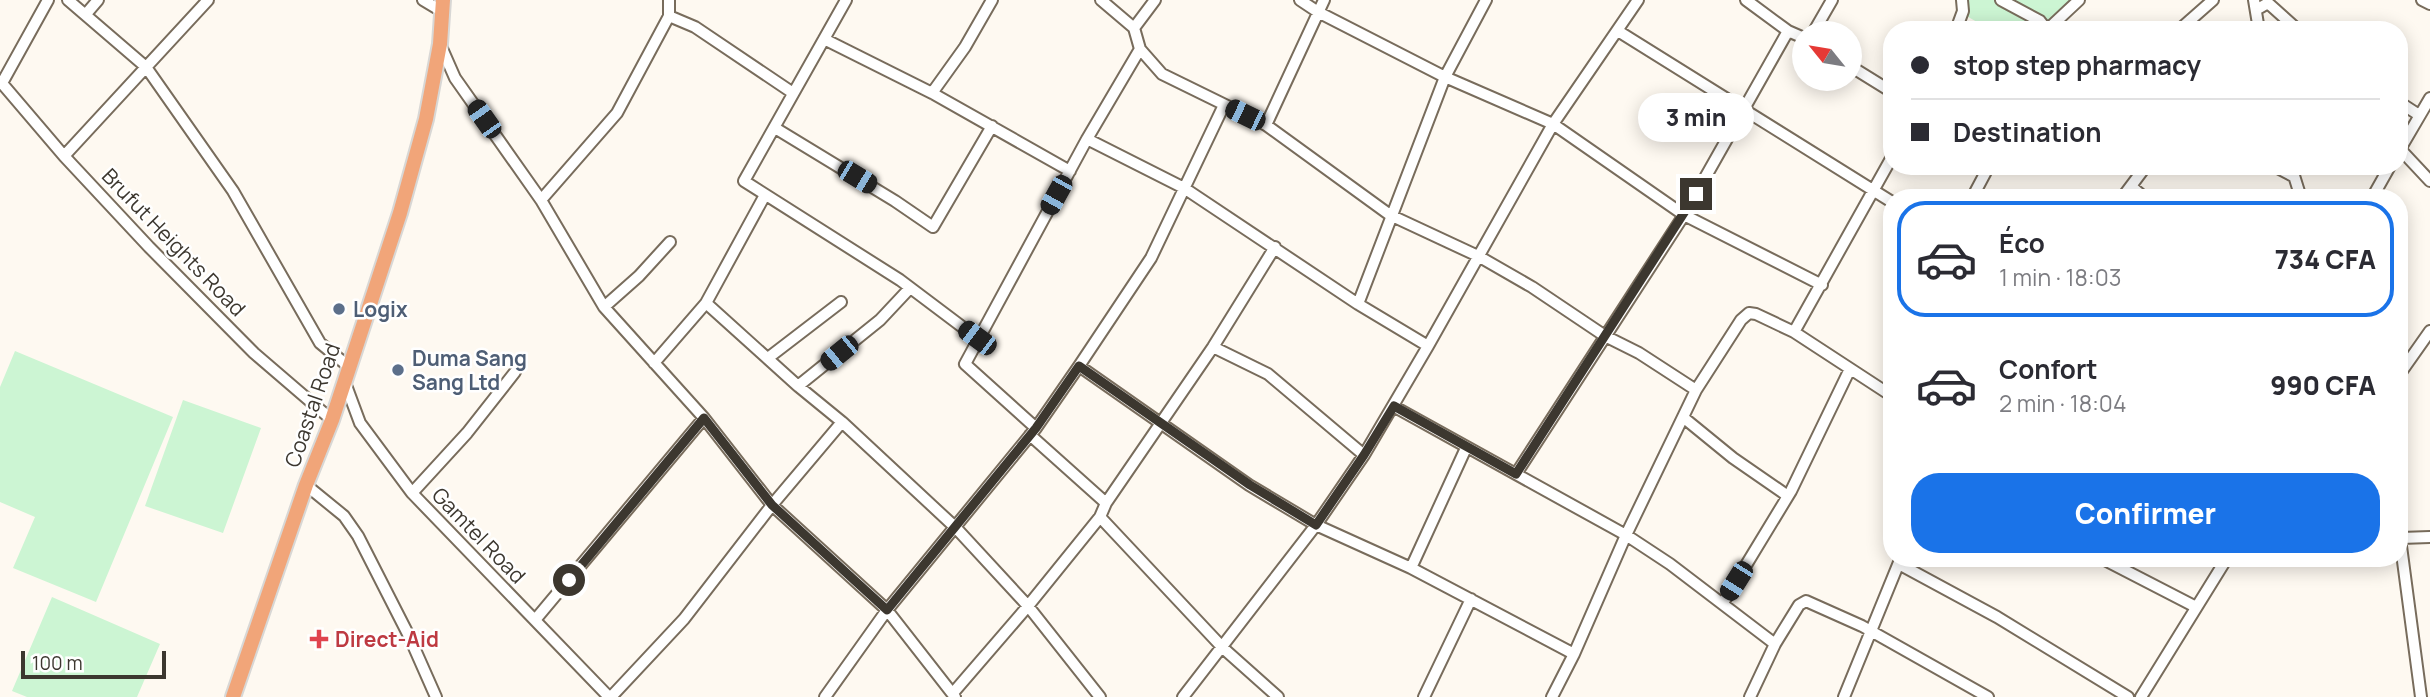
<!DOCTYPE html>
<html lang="fr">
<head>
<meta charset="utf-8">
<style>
	:root { --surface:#fff; --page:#f2f2f3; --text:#2b2b33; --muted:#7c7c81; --line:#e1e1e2; --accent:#1a73e8 }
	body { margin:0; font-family:Manrope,sans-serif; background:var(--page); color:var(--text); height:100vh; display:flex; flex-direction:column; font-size:26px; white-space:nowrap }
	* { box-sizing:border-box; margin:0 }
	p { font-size:23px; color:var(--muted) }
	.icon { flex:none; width:38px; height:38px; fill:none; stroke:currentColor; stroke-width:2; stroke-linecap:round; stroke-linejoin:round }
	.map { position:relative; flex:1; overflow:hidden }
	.side { position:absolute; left:1883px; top:189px; width:525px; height:378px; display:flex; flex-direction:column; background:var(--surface); border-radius:28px; box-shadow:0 4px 18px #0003 }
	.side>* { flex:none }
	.top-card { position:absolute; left:1883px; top:21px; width:525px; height:154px; border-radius:28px; box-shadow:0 4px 18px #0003; display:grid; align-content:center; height:154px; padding:0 28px; background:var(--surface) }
	.needle { width:46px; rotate:300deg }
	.fabs { position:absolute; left:1792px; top:21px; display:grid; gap:14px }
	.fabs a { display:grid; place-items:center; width:70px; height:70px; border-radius:50%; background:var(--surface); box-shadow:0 4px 18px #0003; font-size:35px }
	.scale { position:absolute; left:21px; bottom:18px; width:145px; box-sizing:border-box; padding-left:7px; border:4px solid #3c372f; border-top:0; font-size:19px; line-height:24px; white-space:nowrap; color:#3c372f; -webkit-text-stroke:5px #fff; paint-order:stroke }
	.end { position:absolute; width:32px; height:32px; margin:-16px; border:9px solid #3c372f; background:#fff; box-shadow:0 0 0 4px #fff }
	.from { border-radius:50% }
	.bubble { position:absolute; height:49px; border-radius:24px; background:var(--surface); box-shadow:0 4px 18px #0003; font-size:23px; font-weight:800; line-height:49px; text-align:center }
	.car { position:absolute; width:21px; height:42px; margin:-21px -10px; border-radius:9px; box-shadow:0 0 5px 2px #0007; background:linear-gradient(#222 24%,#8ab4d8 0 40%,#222 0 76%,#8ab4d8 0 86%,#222 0) }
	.top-card b { display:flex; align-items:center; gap:24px; height:66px; font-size:26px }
	.top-card b+b { border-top:2px solid var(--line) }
	.top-card i { width:18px; height:18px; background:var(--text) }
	ul { padding:12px 0 0; list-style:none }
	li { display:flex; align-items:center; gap:21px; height:116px; margin:0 14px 10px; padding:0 14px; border:4px solid transparent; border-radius:28px }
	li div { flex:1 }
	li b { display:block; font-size:26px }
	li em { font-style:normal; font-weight:800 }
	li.selected { border-color:var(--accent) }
	li>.icon { width:63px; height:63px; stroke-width:1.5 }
	.button { display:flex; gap:14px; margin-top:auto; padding:14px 28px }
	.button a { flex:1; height:80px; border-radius:28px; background:var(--accent); color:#fff; font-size:28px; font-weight:800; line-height:80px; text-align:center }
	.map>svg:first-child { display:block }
	.green { fill:#ccf5d3 }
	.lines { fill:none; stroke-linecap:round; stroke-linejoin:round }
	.minor-casing { stroke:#786c5c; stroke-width:14 }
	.major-casing { stroke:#d8d7d5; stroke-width:18 }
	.minor { stroke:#fff; stroke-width:10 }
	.major { stroke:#f1a579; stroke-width:14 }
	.route { stroke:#3c372f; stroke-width:9 }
	.service-dot { fill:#5c6f8a; stroke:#fff; stroke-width:2.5 }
	.health-dot { fill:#e0444e; stroke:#fff; stroke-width:2.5 }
	.labels { text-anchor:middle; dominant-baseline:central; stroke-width:5; stroke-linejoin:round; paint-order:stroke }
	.street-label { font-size:21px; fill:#3c372f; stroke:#fff }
	.service-label { font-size:21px; font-weight:bold; fill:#4e5e75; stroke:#fff; text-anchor:start }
	.health-label { font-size:21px; font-weight:bold; fill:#be3a42; stroke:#fff; text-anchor:start }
</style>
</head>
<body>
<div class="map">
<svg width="2430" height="697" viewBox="0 0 2430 697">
	<rect width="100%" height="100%" fill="#fef9f1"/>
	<!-- green -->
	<path class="green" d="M1960,0H2075L2062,23L2065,30H1991L1963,14Z
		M15,351L173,417L96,602L13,568L35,517L0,502V387Z
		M183,400L261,428L223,533L145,506Z
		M52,597L160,644L137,697H27L12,691Z"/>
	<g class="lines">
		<defs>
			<path id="minor" d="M68,0L146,67L233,191L320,343L348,366
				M423,0L443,12
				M669,0V16L695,27L793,93
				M846,0L744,181L900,280L977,338
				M1101,0L1134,28L1140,49L1162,74L1266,125L1390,215L1478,256L1532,287L1605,336L1639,353L1696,390
				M1300,0L1318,12L1445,77L1553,124L1684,215L1822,285
				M1746,0L1788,31L1804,38
				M2001,0L2040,21L2047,30L2079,0
				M2254,0L2259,30
				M2422,0L2430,4
				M2256,10L2268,3L2298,30
				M86,14L98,0
				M1134,28L1155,0
				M1956,30L1963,11L1962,0
				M2179,30L2213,0
				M1618,31L1892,202
				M1813,33L1832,0
				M824,39L932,93L1070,171
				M440,44L455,78L541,200L604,307L704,418L772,505L887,610L955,697
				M1850,66L1892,92
				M0,81L64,156L149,247L254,353L332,420
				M2,83L48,0
				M932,93L965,47L992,0
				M2399,102L2419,115
				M1266,125L1324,0
				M775,128L895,201L933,227L992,126
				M1087,139L1184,188L1358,304L1428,346
				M2400,149L2430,181
				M2399,151L2430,98
				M64,156L208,0
				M2274,166L2293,176
				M2291,166L2301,198
				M2132,187L2145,198
				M1972,198L1989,166
				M2122,198L2146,166
				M2372,198L2390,166
				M541,200L617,113L669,16
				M706,303L798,386L842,422L956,528L1028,606L1100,697
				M1358,304L1445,77L1486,0
				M604,307L639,276L670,242
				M1794,332L1892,157
				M1213,347L1268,374L1364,455
				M768,358L841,302
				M654,363L706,303L765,195
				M1079,366L1249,485L1316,525L1411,568L1574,654
				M2399,375L2430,331
				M344,380L360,423L412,493L609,697
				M798,386L880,320L910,288
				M1393,406L1626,535L1670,564L1775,644
				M1684,418L1733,458L1788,496
				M1036,428L965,364L1087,139L1140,49
				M1030,435L1106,503
				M1516,474L1684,215L1788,31
				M306,485L344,516L358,536L409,636L436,697
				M412,493L467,433L515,372
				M1100,517L1223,648L1278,697
				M2399,531L2421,697
				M2401,538L2430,537
				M2101,558L2196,607
				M1899,564L1997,617L2128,697
				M1411,568L1466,448
				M1723,603L1791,491L1849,371
				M535,620L704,418
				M953,693L1028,606L1100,517L1106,503L1213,347L1275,247
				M611,697L684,619L772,505L842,422
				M825,697L887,610L1036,428L1079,366L1151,258L1224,105
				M1183,697L1316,525L1364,455L1428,346L1553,124L1638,0
				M1424,697L1471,599
				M1552,697L1574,654L1626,535L1696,390L1741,320L1749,313L1756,314L1794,332L1892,396
				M1750,697L1775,644L1799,605L1806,601L1862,626L1988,697
				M1844,697L1900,560
				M2141,697L2227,558"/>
			<path id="major" d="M233,697L306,485L332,420L400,213L426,119L440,44L443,0"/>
		</defs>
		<!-- minor casing -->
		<use href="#minor" class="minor-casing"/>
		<!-- major casing -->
		<use href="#major" class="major-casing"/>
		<!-- minor -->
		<use href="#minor" class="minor"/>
		<!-- major -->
		<use href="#major" class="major"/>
	</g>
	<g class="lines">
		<!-- route -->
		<path class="route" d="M569,580L704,418L772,505L887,610L1036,428L1079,366L1250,485L1316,525L1364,455L1394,406L1516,474L1696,194"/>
	</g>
	<!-- markers -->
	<g class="service-dot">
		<circle cx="339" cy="309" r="7"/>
		<circle cx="398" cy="370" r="7"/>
	</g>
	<path class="health-dot" d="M315.5 628.5h7v7h7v7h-7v7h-7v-7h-7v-7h7z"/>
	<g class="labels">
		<!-- street labels -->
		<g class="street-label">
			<text transform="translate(174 242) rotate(46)">Brufut Heights Road</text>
			<text transform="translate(312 405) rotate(-71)">Coastal Road</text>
			<text transform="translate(479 535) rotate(46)">Gamtel Road</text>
		</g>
		<!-- service labels -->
		<g class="service-label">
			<text x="353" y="309">Logix</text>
			<text x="412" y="358">Duma Sang<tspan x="412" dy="24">Sang Ltd</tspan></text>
		</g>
		<!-- health labels -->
		<g class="health-label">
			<text x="335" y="639">Direct-Aid</text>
		</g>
	</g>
</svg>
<div class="fabs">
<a><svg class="needle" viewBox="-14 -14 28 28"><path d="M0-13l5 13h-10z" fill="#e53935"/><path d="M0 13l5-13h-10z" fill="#7c7c81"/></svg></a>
</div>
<div class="scale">100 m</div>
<i class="end from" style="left:569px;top:580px"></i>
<i class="end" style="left:1696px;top:194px"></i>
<div class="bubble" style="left:1638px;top:93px;width:116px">3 min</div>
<i class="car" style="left:1245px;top:115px;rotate:296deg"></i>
<i class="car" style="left:484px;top:119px;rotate:325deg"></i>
<i class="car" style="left:857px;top:177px;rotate:121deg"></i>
<i class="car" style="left:1056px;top:195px;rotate:209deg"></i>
<i class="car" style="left:977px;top:338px;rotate:307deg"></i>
<i class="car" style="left:839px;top:353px;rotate:231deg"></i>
<i class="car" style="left:1736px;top:581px;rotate:212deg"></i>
<div class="top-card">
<b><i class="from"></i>stop step pharmacy</b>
<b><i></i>Destination</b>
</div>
<section class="side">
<ul>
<li class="selected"><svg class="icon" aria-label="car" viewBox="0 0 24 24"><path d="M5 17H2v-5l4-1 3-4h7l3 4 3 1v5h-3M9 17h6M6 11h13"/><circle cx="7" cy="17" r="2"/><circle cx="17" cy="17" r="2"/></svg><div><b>Éco</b><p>1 min · 18:03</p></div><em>734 CFA</em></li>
<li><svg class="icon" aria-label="car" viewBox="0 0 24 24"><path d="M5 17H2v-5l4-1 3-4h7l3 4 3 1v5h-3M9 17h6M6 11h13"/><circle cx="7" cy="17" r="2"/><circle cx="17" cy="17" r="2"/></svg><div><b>Confort</b><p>2 min · 18:04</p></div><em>990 CFA</em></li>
</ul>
<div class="button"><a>Confirmer</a></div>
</section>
</div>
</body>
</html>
